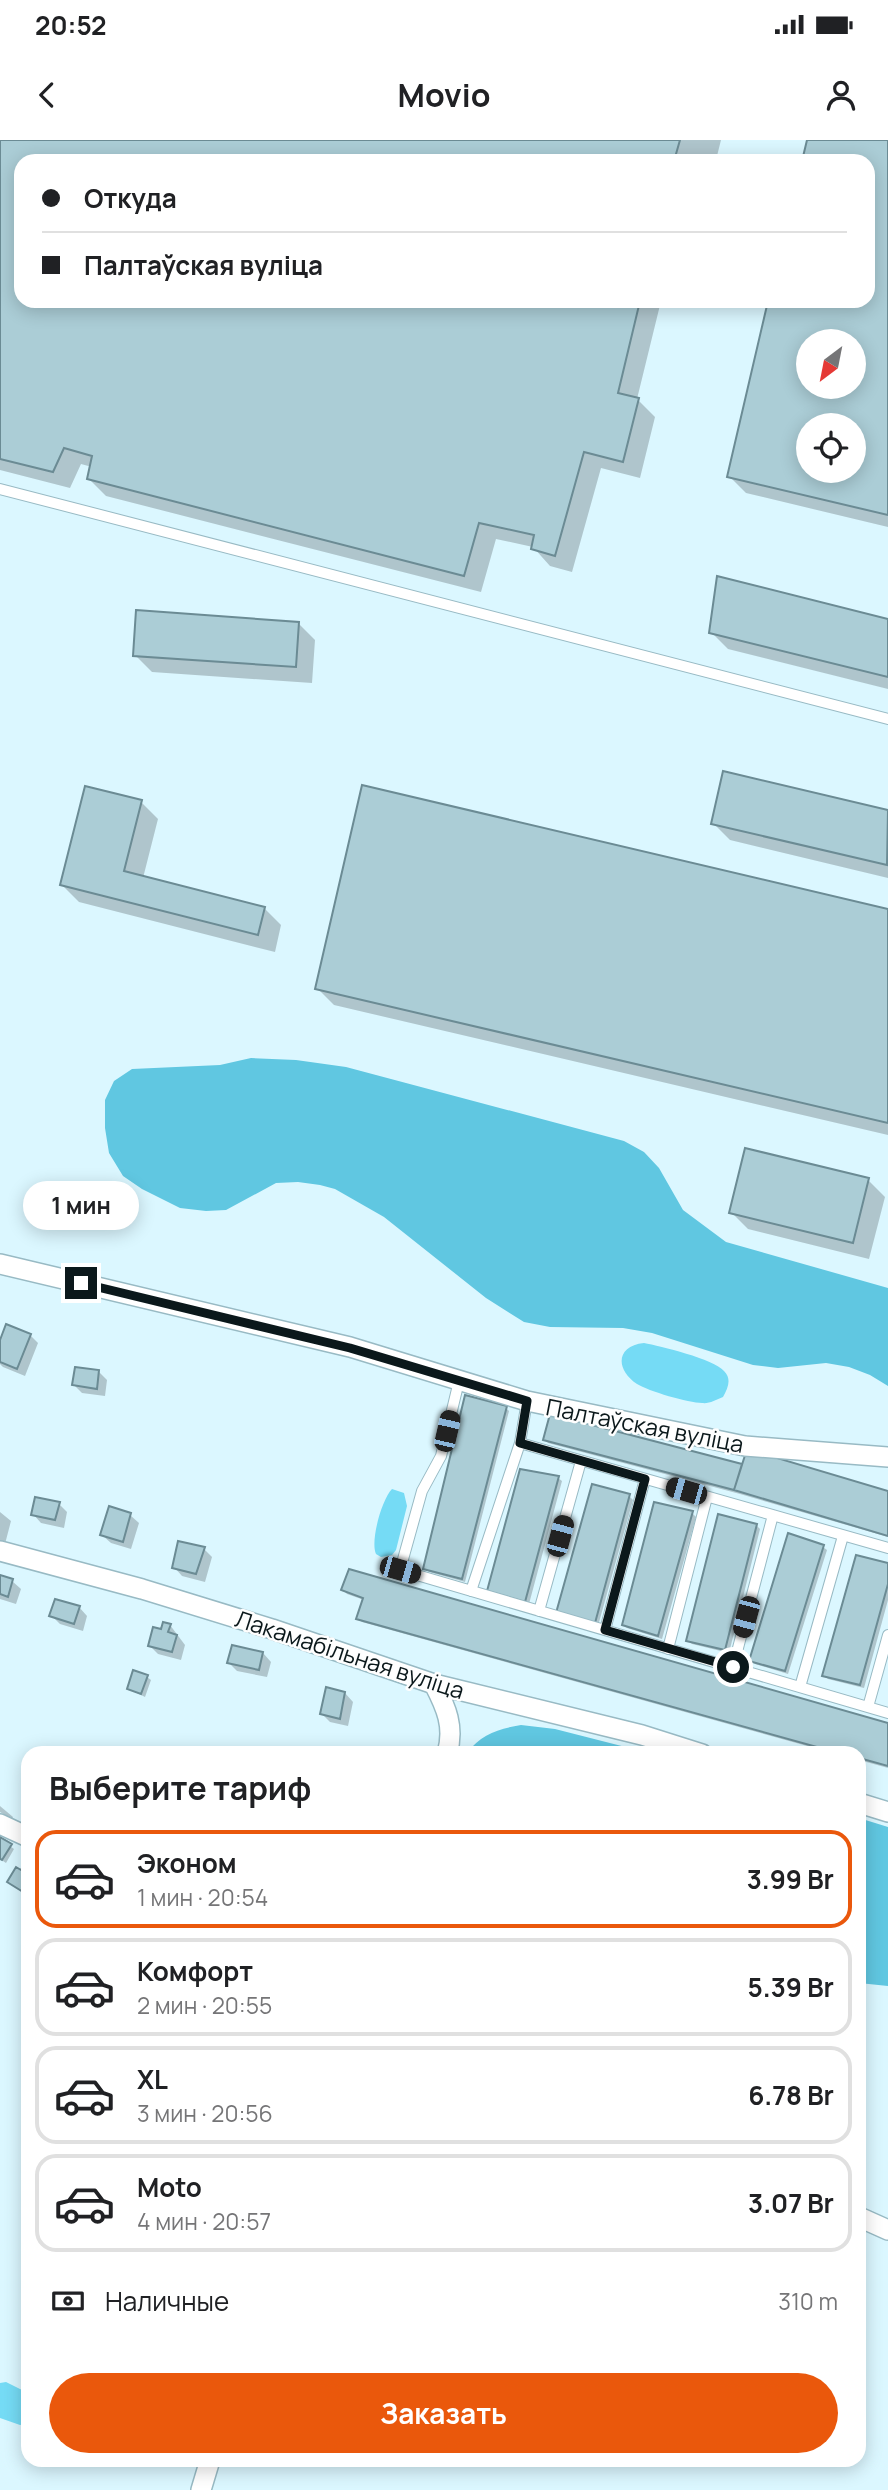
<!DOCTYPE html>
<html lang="ru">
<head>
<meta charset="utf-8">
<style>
	:root { --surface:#fff; --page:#f2f2f2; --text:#202124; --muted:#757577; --line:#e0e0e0; --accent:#ea580c }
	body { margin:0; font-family:Manrope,sans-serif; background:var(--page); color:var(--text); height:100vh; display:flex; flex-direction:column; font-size:26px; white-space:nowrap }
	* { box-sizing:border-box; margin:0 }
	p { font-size:23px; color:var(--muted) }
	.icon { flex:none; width:38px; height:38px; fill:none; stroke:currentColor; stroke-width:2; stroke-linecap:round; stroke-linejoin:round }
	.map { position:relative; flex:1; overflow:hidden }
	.drawer { position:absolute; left:21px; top:1606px; width:845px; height:721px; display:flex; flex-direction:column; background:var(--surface); border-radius:21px; box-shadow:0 4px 18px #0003 }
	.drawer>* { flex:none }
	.top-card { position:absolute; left:14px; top:14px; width:861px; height:154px; border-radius:21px; box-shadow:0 4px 18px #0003; display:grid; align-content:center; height:154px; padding:0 28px; background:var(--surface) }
	.needle { width:46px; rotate:212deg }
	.controls { position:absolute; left:796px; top:189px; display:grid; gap:14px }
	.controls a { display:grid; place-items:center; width:70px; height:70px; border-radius:50%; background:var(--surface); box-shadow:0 4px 18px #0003; font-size:35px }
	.end { position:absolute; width:32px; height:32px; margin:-16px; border:9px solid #0b181b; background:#fff; box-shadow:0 0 0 4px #fff }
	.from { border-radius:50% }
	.bubble { position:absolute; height:49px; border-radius:24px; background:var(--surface); box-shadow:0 4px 18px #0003; font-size:23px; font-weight:700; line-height:49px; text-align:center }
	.car { position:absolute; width:21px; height:42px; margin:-21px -10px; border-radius:9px; box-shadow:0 0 5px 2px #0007; background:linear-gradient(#222 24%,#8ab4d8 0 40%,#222 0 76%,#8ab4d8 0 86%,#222 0) }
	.top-card b { display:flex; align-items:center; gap:24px; height:66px; font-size:26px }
	.top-card b+b { border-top:2px solid var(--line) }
	.top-card i { width:18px; height:18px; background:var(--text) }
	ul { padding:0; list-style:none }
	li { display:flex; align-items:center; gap:21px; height:98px; margin:0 14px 10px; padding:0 14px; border:4px solid var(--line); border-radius:21px }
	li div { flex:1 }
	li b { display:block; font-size:26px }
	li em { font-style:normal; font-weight:700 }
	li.on { border-color:var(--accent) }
	li>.icon { width:63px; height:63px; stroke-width:1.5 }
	h2 { padding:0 28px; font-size:32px; line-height:84px }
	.pay { display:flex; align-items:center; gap:18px; height:77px; padding:0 28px; font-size:26px }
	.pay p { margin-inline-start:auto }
	.button { display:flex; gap:14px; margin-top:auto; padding:14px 28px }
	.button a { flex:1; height:80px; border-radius:42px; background:var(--accent); color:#fff; font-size:28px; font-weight:700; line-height:80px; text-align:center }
	.status { display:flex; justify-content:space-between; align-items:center; height:49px; padding:0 35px; background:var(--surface); direction:ltr }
	.status svg { height:19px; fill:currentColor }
	header { display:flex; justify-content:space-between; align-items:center; height:91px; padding:0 28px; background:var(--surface); font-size:32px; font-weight:700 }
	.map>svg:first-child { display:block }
	.green { fill:#75dbf5 }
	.forest { fill:#60c7e1 }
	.shadow { fill:#0003; fill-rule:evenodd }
	.building { fill:#abcdd6; stroke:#6b8b94; stroke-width:2; fill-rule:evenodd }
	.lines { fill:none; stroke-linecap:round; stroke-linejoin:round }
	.service-casing { stroke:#98bac4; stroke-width:12 }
	.minor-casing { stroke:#98bac4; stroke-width:22 }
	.service { stroke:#fff; stroke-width:10 }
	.minor { stroke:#fff; stroke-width:19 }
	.route { stroke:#0b181b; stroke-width:9 }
	.labels { text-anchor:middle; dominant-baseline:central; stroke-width:5; stroke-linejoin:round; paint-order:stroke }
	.street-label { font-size:23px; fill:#0b181b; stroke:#fefefe }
</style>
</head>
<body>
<div class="status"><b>20:52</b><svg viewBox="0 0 49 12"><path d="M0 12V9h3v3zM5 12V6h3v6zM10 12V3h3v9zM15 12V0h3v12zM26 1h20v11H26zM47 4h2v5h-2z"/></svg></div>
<header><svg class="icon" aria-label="back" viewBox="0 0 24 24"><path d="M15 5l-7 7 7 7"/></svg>Movio<svg class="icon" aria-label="person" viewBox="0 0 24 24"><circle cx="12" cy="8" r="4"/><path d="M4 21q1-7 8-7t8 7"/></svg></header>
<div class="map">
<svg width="888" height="2350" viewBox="0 0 888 2350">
	<rect width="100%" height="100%" fill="#dbf7ff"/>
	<!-- green -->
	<path class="green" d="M644,1203C660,1206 714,1219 724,1231C732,1239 728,1248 723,1257C716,1260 709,1264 702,1263C689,1263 648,1251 637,1244C615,1229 616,1206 644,1203Z
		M392,1349L404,1353L407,1366L396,1410L392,1415L381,1417L376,1414C370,1401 382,1359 392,1349Z
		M6,2242L28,2253V2284L20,2285L0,2278V2243Z"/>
	<!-- forest -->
	<path class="forest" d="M251,918L296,920L346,927L624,1001L644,1012L659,1028L683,1070L726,1102L888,1148V1246L870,1235L849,1227L826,1223L778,1228L753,1225L652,1193L623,1188L550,1187L524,1182L486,1158L384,1077L335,1049L320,1045L298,1042L276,1043L226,1070L206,1071L180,1068L142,1049L123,1036L109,1013L105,988V960L114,941L132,929L220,925Z
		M521,1585L555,1589L649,1613H467C481,1594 498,1589 521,1585Z
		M859,1678L888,1687V1846L859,1843Z"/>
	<!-- shadow -->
	<path class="shadow" d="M0,0H721L716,20L697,16L695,21H21V161H661L637,259L655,277L640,338L601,328L572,432L550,426L533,407L496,399L481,452L106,356L89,339L92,327L81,324L70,348L0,330Z
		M809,0H888V387L746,353L729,336L770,161H868V21H804ZM808,201H854V247H808ZM808,285H854V331H808Z
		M888,481V549L728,509L711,492Z
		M298,483L315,500L312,543L152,532L135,515Z
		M725,633L888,672V738L730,700L713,683Z
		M141,662L158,679L143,738L264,768L281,785L275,812L79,762L62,745Z
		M888,770V995L334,865L317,848Z
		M868,1040L885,1057L869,1119L748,1089L731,1072Z
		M30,1195L38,1203L25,1236L3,1227L0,1224V1204Z
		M99,1232L107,1240L105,1256L82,1253L74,1245Z
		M506,1268L509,1271L465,1442L429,1432L425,1428Z
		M551,1276L743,1326L888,1352V1397L740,1354L548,1303L545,1299Z
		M558,1338L562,1341L529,1464L493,1454Z
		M629,1356L633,1360L598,1486L561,1477Z
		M59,1364L67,1372L64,1388L41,1383L33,1374Z
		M0,1372L11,1381L5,1404L0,1403Z
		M692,1373L696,1377L662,1499L627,1488L624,1485Z
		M130,1375L139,1383L131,1409L111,1403L102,1395Z
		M756,1385L760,1389L729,1513L692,1504L688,1500Z
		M823,1407L827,1410L788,1534L755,1524L751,1520Z
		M204,1409L212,1417L205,1442L182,1436L174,1427Z
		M888,1424V1460L864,1548L828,1539L824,1535Z
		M0,1436L12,1441L21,1449L16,1464L0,1459Z
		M343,1450L888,1585V1628L859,1620V1614H836L362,1482L358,1478L364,1460L347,1454Z
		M79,1467L87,1476L83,1491L60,1484L51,1475Z
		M170,1485L185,1505L181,1520L158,1514L150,1506Z
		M263,1513L271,1522L267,1537L237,1531L229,1523Z
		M147,1537L151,1540L145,1557L129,1549Z
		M345,1553L353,1562L348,1586L330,1582L322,1574Z
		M0,1666L13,1677L12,1679L0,1672Z
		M0,1699L14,1709L6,1723L0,1719Z
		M28,1722V1757L9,1742L22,1732Z"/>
	<!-- building -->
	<path class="building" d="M0,0H680L674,21H21V161H640L618,253L639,258L623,322L584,312L555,416L531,409L534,395L479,383L464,436L87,339L92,316L64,308L53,332L0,319Z
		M807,0H888V375L727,337L768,161H868V21H802ZM808,201H854V247H808ZM808,285H854V331H808Z
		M717,436L888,479V537L709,493Z
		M136,470L299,482L296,527L133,516Z
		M723,631L888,670L887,725L711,684Z
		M362,645L888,769V983L315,849Z
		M85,646L142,660L124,731L265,767L258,795L60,745Z
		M745,1008L869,1038L853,1103L729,1073Z
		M6,1184L31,1194L17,1229L0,1222V1200Z
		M75,1227L99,1230L97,1249L72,1245Z
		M465,1255L507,1266L462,1439L423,1429Z
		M550,1274L742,1324L734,1350L543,1300Z
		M747,1309L888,1351V1396L734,1350Z
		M520,1329L559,1336L525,1462L487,1451Z
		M592,1344L630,1354L595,1483L556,1473Z
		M35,1357L60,1362L55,1380L31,1375Z
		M654,1362L693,1371L658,1496L622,1485Z
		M109,1366L131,1373L123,1402L100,1395Z
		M718,1374L757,1384L725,1510L686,1501Z
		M788,1393L824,1405L785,1531L749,1521Z
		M178,1401L205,1407L196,1434L172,1428Z
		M856,1415L888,1423V1444L860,1545L822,1536Z
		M349,1429L888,1583V1626L859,1618V1614H842L356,1479L363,1458L341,1450Z
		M0,1435L13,1439L8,1457L0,1454Z
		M55,1459L80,1466L74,1484L49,1476Z
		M163,1482L171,1484L168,1492L177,1495L172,1512L148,1506L153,1487L161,1489Z
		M232,1505L263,1512L259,1530L227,1523Z
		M133,1530L148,1535L141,1554L127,1549Z
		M326,1547L345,1552L340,1579L320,1574Z
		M0,1697L12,1704L2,1720L0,1719Z
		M28,1719V1755L7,1742L16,1727L21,1730Z"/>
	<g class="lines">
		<defs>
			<path id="service" d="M0,349L888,579
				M459,1241L441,1316L422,1351L400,1430L888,1573
				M527,1261L520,1303L888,1408
				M471,1451L520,1303
				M539,1471L581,1321
				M605,1490L645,1339
				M668,1509L707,1357
				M733,1527L773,1375
				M800,1547L843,1396
				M868,1567L888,1495"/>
			<path id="minor" d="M0,1124L350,1207L527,1261L745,1306L888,1317
				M0,1411L142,1449L272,1489L434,1544L642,1595L702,1614
				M434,1544C446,1567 455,1587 447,1614
				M859,1663L888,1672
				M0,1684L28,1697
				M859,2077L888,2090
				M201,2350L210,2320"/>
		</defs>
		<!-- service casing -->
		<use href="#service" class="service-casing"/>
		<!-- minor casing -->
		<use href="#minor" class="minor-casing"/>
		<!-- service -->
		<use href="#service" class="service"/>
		<!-- minor -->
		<use href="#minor" class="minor"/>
	</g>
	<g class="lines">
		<!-- route -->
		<path class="route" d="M81,1143L350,1208L527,1261L520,1303L645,1339L605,1490L733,1527"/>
	</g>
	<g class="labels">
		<!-- street labels -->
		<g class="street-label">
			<text transform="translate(645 1285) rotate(11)">Палтаўская вуліца</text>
			<text transform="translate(350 1514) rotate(18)">Лакамабільная вуліца</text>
		</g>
	</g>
</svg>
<div class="controls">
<a><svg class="needle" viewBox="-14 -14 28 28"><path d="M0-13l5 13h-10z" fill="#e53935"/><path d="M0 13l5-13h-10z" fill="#757577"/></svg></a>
<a><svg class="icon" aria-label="locate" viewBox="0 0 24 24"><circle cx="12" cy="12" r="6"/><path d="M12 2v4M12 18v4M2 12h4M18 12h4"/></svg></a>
</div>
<i class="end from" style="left:733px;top:1527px"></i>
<i class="end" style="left:81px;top:1143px"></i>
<div class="bubble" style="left:23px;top:1041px;width:116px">1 мин</div>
<i class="car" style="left:447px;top:1291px;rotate:13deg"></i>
<i class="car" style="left:686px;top:1351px;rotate:286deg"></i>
<i class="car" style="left:560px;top:1396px;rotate:15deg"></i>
<i class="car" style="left:400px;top:1430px;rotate:106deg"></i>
<i class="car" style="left:746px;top:1477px;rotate:195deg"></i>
<div class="top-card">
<b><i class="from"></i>Откуда</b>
<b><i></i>Палтаўская вуліца</b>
</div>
<section class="drawer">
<h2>Выберите тариф</h2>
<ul>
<li class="on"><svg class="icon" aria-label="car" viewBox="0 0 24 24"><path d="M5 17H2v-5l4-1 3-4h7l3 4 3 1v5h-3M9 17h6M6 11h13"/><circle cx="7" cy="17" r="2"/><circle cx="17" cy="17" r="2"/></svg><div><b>Эконом</b><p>1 мин · 20:54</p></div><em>3.99 Br</em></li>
<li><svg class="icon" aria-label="car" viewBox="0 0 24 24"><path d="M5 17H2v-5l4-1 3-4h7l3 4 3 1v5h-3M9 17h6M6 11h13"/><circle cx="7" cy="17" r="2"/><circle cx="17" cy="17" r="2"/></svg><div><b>Комфорт</b><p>2 мин · 20:55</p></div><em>5.39 Br</em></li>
<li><svg class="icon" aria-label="car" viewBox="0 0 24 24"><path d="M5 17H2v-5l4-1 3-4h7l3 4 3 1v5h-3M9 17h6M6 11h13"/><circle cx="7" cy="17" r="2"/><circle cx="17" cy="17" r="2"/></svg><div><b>XL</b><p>3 мин · 20:56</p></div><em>6.78 Br</em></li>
<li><svg class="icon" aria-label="car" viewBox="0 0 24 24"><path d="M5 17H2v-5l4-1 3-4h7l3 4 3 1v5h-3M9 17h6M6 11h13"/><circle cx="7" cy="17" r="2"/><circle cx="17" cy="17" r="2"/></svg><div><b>Moto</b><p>4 мин · 20:57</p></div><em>3.07 Br</em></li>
</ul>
<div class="pay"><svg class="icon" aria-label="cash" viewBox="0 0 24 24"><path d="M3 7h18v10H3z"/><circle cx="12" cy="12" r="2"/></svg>Наличные<p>310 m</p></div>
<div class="button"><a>Заказать</a></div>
</section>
</div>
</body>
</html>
